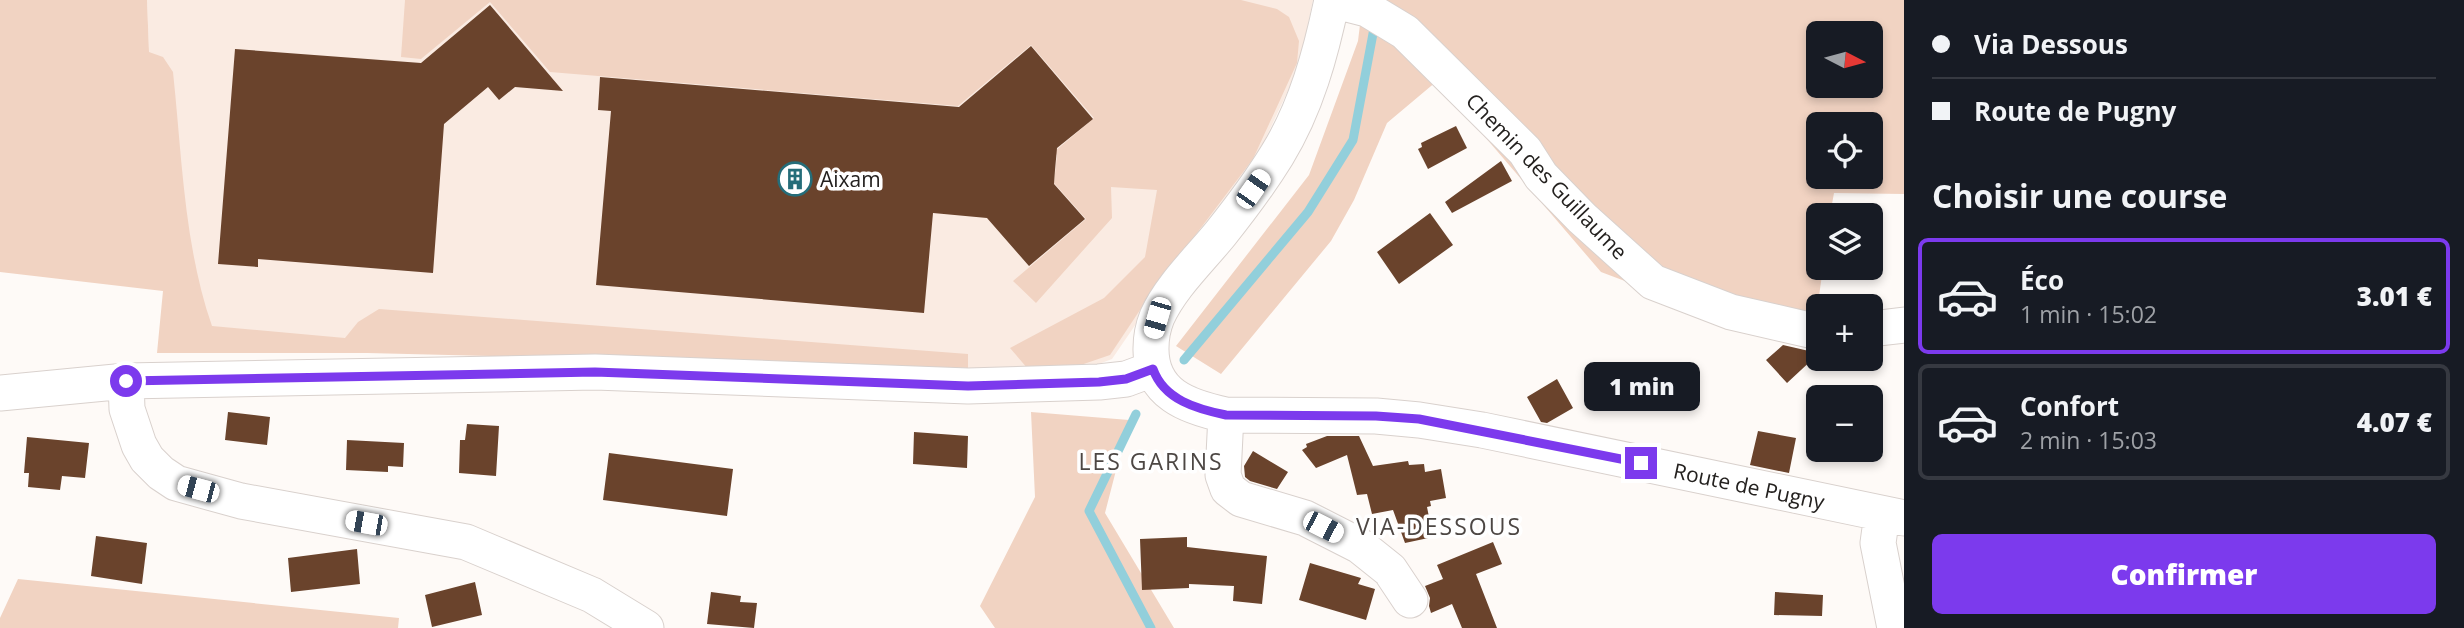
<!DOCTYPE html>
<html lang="fr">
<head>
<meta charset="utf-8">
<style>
	:root { --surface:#171b24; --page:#242831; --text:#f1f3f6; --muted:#9ea1a6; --line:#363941; --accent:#7c3aed }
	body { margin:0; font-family:"Open Sans",sans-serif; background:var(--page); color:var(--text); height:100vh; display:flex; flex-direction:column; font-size:26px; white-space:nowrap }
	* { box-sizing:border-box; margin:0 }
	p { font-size:23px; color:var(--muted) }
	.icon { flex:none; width:38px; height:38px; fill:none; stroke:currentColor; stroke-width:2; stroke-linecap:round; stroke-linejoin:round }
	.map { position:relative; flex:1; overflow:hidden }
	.sheet { display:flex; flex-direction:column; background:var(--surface); width:560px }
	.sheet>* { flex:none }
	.banner { display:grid; align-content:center; height:154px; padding:0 28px; background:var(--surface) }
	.needle { width:46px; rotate:96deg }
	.buttons { position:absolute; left:1806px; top:21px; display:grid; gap:14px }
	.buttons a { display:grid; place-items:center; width:77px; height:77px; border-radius:10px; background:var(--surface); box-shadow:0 4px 10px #0003; font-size:35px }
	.end { position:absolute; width:32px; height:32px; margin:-16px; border:9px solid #7c3aed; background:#fff; box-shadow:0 0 0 4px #fff }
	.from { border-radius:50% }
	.bubble { position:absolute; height:49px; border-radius:10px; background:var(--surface); box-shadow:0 4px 10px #0003; font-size:23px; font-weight:800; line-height:49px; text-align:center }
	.car { position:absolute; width:21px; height:42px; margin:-21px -10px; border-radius:9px; box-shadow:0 0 5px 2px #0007; background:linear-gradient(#fff 24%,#345 0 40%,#fff 0 76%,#345 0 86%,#fff 0) }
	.banner b { display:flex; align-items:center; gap:24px; height:66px; font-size:26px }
	.banner b+b { border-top:2px solid var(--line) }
	.banner i { width:18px; height:18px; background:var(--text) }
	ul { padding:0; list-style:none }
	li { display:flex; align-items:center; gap:21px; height:116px; margin:0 14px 10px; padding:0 14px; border:4px solid var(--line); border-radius:10px }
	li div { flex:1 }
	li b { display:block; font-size:26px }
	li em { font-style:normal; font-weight:800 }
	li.selected { border-color:var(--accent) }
	li>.icon { width:63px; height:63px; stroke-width:1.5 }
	h2 { padding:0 28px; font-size:32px; line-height:84px }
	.action { display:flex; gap:14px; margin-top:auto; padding:14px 28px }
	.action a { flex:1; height:80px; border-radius:10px; background:var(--accent); color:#fff; font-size:28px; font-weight:800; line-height:80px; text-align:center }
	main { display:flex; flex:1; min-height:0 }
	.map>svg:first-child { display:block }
	.built { fill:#faebe2 }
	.green { fill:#f1d3c2; fill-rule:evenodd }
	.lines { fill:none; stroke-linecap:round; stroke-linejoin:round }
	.stream { stroke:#92cfdb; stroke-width:9 }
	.building { fill:#6a432c }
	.minor-casing { stroke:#d9d1cd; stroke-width:37 }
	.minor { stroke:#fff; stroke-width:35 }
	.route { stroke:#7c3aed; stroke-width:9 }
	.labels { text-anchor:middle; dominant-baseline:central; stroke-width:7; stroke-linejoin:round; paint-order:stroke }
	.street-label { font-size:21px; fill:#24211f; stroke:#fff }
	.poi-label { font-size:21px; fill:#24211f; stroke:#fff; text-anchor:start }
	.neighbourhood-label { font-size:23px; letter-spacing:2px; fill:#4d4744; stroke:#fff }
</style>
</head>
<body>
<main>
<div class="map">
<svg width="1904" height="628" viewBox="0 0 1904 628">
	<rect width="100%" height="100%" fill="#fefaf7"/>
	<!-- built -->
	<path class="built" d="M147,0H1313L1299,67L1255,161L1192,242L1112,359L1075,373L176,334L149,52Z"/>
	<!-- green -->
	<path class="green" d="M0,0H147L149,52L163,57L173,72C182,156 184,246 212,326L345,338L358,322L379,309L968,354V368L367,353H157L163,291L0,272Z
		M405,0H1241L1277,9L1289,17L1299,41L1297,63L1253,159L1150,295L1110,355L1072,368L1028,369L1010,348L1104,298L1145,257L1157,190L1111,187L1112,218L1036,303L1013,281L1086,219L1054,183L1057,155L1054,152L1094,118L1031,45L958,106L550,72L490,2L421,59L401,57Z
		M1363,0H1904V194L1834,193L1830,215H1818V268H1823L1817,310L1818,332L1686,304L1601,272L1437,81L1387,123L1354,200L1331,241L1221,374L1176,346L1309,175L1358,41ZM1818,33H1871V86H1818ZM1818,124H1871V177H1818Z
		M1031,412L1129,420L1105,513L1174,628H995L980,606L1035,497Z
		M18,579L399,618L398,628H0V618Z"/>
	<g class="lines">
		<!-- stream -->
		<path class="stream" d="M1184,360L1308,212L1353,140L1375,23
			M1136,414L1089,511L1151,628"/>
	</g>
	<!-- building -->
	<path class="building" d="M490,5L563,91L515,87L499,100L488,87L444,124L433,273L258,259V267L218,264L235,49L421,63Z
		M1031,46L1093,119L1057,148L1055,170L1054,184L1085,219L1029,266L987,218L933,213L924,313L596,285L611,111L598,110L600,77L959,107Z
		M1456,126L1467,148L1428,169L1418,149L1422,147L1421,143Z
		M1501,161L1512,181L1452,213L1445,202Z
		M1430,213L1453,245L1399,284L1377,252Z
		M1783,345L1809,351L1815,357L1787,383L1766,360Z
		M1557,379L1573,408L1547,423L1541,422L1527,397Z
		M228,412L270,417L267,445L225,440Z
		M467,424L499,426L496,476L459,473L460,440H465Z
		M1758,431L1796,438L1789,473L1750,465Z
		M914,432L968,436L967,468L913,464Z
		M1327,436H1359L1373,466L1408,461L1409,465L1424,464L1425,472L1441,469L1446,498L1430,501L1431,506L1427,507L1433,537L1405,543L1393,510L1372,514L1367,494L1357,495L1347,455L1316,468L1302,450L1307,447L1306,444Z
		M27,437L89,443L85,478L62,476L60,490L28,487L29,473H24Z
		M347,440L404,443L403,467L388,466V472L346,470Z
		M1253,451L1288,472L1277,489L1250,481L1245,477L1244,466Z
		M609,453L733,469L727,516L603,500Z
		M96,536L147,543L142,584L91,576Z
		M1187,537V547L1267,556L1262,604L1233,601L1234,586L1189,584V588L1142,590L1140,539Z
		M1493,542L1502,564L1476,574L1497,628H1462L1452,604L1431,613L1429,606L1430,598L1425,586L1443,579L1437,565Z
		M357,549L360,584L291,592L288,558Z
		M1310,563L1361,578L1358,584L1375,589L1366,620L1299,600Z
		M475,582L482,615L432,627L425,595Z
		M711,592L741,596L740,602L757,603L754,628L707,624Z
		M1775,592L1823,595L1822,616L1774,615Z"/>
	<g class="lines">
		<defs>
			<path id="minor" d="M1332,0C1321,53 1306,108 1277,155C1261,181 1241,208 1221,233C1200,259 1171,286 1157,317C1153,327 1151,338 1151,348C1150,394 1188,407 1226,415L1376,416L1419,420L1482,430L1904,518
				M1332,0L1367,9L1405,32L1525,151L1541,176L1582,218L1653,282L1731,312L1818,332
				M1871,329L1904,325
				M126,381L127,409L139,445L147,459L161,473L176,483L241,501L466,542L592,595L646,628
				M0,393L126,381L595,372L968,386L1099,382L1126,379L1153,369
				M1226,415L1223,475L1228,489L1241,499L1305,518L1360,546L1390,570L1410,600
				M1882,514L1878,543L1895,628"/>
		</defs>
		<!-- minor casing -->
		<use href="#minor" class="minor-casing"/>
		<!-- minor -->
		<use href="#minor" class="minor"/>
	</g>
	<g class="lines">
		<!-- route -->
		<path class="route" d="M126,381L595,372L968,386L1099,382L1126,379L1153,369C1164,400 1197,409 1226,415L1376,416L1419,419L1641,463"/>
	</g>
	<!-- icons -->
	<defs>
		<symbol id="building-ring" viewBox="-11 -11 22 22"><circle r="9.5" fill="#fff" stroke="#256d79" stroke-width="1.5"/><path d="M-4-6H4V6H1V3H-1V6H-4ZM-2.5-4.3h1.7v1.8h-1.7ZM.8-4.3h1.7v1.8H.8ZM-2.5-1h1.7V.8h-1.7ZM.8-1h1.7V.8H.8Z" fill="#256d79"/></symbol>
	</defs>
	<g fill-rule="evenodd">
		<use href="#building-ring" x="776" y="160" width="38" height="38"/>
	</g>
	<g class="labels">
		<!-- street labels -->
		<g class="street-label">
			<text transform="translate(1547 176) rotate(46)">Chemin des Guillaume</text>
			<text transform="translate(1749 486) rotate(12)">Route de Pugny</text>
		</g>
		<!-- poi labels -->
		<g class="poi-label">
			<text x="820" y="179">Aixam</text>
		</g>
		<!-- neighbourhood labels -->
		<g class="neighbourhood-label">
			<text x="1151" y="461">LES GARINS</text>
			<text x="1439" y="526">VIA-DESSOUS</text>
		</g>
	</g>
</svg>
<div class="buttons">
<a><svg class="needle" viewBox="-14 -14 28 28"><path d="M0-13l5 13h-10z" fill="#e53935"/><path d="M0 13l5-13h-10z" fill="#9ea1a6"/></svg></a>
<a><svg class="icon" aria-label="locate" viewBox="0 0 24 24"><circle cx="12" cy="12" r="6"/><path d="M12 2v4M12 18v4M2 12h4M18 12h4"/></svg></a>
<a><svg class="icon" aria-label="layers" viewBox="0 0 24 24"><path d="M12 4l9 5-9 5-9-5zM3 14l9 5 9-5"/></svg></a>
<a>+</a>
<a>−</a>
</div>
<i class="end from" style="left:126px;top:381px"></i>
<i class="end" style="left:1641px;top:463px"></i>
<div class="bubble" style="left:1584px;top:362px;width:116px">1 min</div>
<i class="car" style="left:1253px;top:189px;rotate:35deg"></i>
<i class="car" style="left:1157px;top:318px;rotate:196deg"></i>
<i class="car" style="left:198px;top:489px;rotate:285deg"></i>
<i class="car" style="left:366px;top:523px;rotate:280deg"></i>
<i class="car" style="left:1323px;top:527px;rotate:117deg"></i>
</div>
<section class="sheet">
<div class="banner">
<b><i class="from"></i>Via Dessous</b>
<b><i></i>Route de Pugny</b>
</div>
<h2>Choisir une course</h2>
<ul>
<li class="selected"><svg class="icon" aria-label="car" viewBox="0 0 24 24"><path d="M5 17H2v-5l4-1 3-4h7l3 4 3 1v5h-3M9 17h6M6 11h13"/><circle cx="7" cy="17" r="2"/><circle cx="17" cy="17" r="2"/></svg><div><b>Éco</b><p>1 min · 15:02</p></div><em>3.01 €</em></li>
<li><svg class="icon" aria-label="car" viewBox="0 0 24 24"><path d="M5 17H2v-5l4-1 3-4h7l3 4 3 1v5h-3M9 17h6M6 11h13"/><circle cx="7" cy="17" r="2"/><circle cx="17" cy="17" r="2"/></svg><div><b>Confort</b><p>2 min · 15:03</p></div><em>4.07 €</em></li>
</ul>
<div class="action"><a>Confirmer</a></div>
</section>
</main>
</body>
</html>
